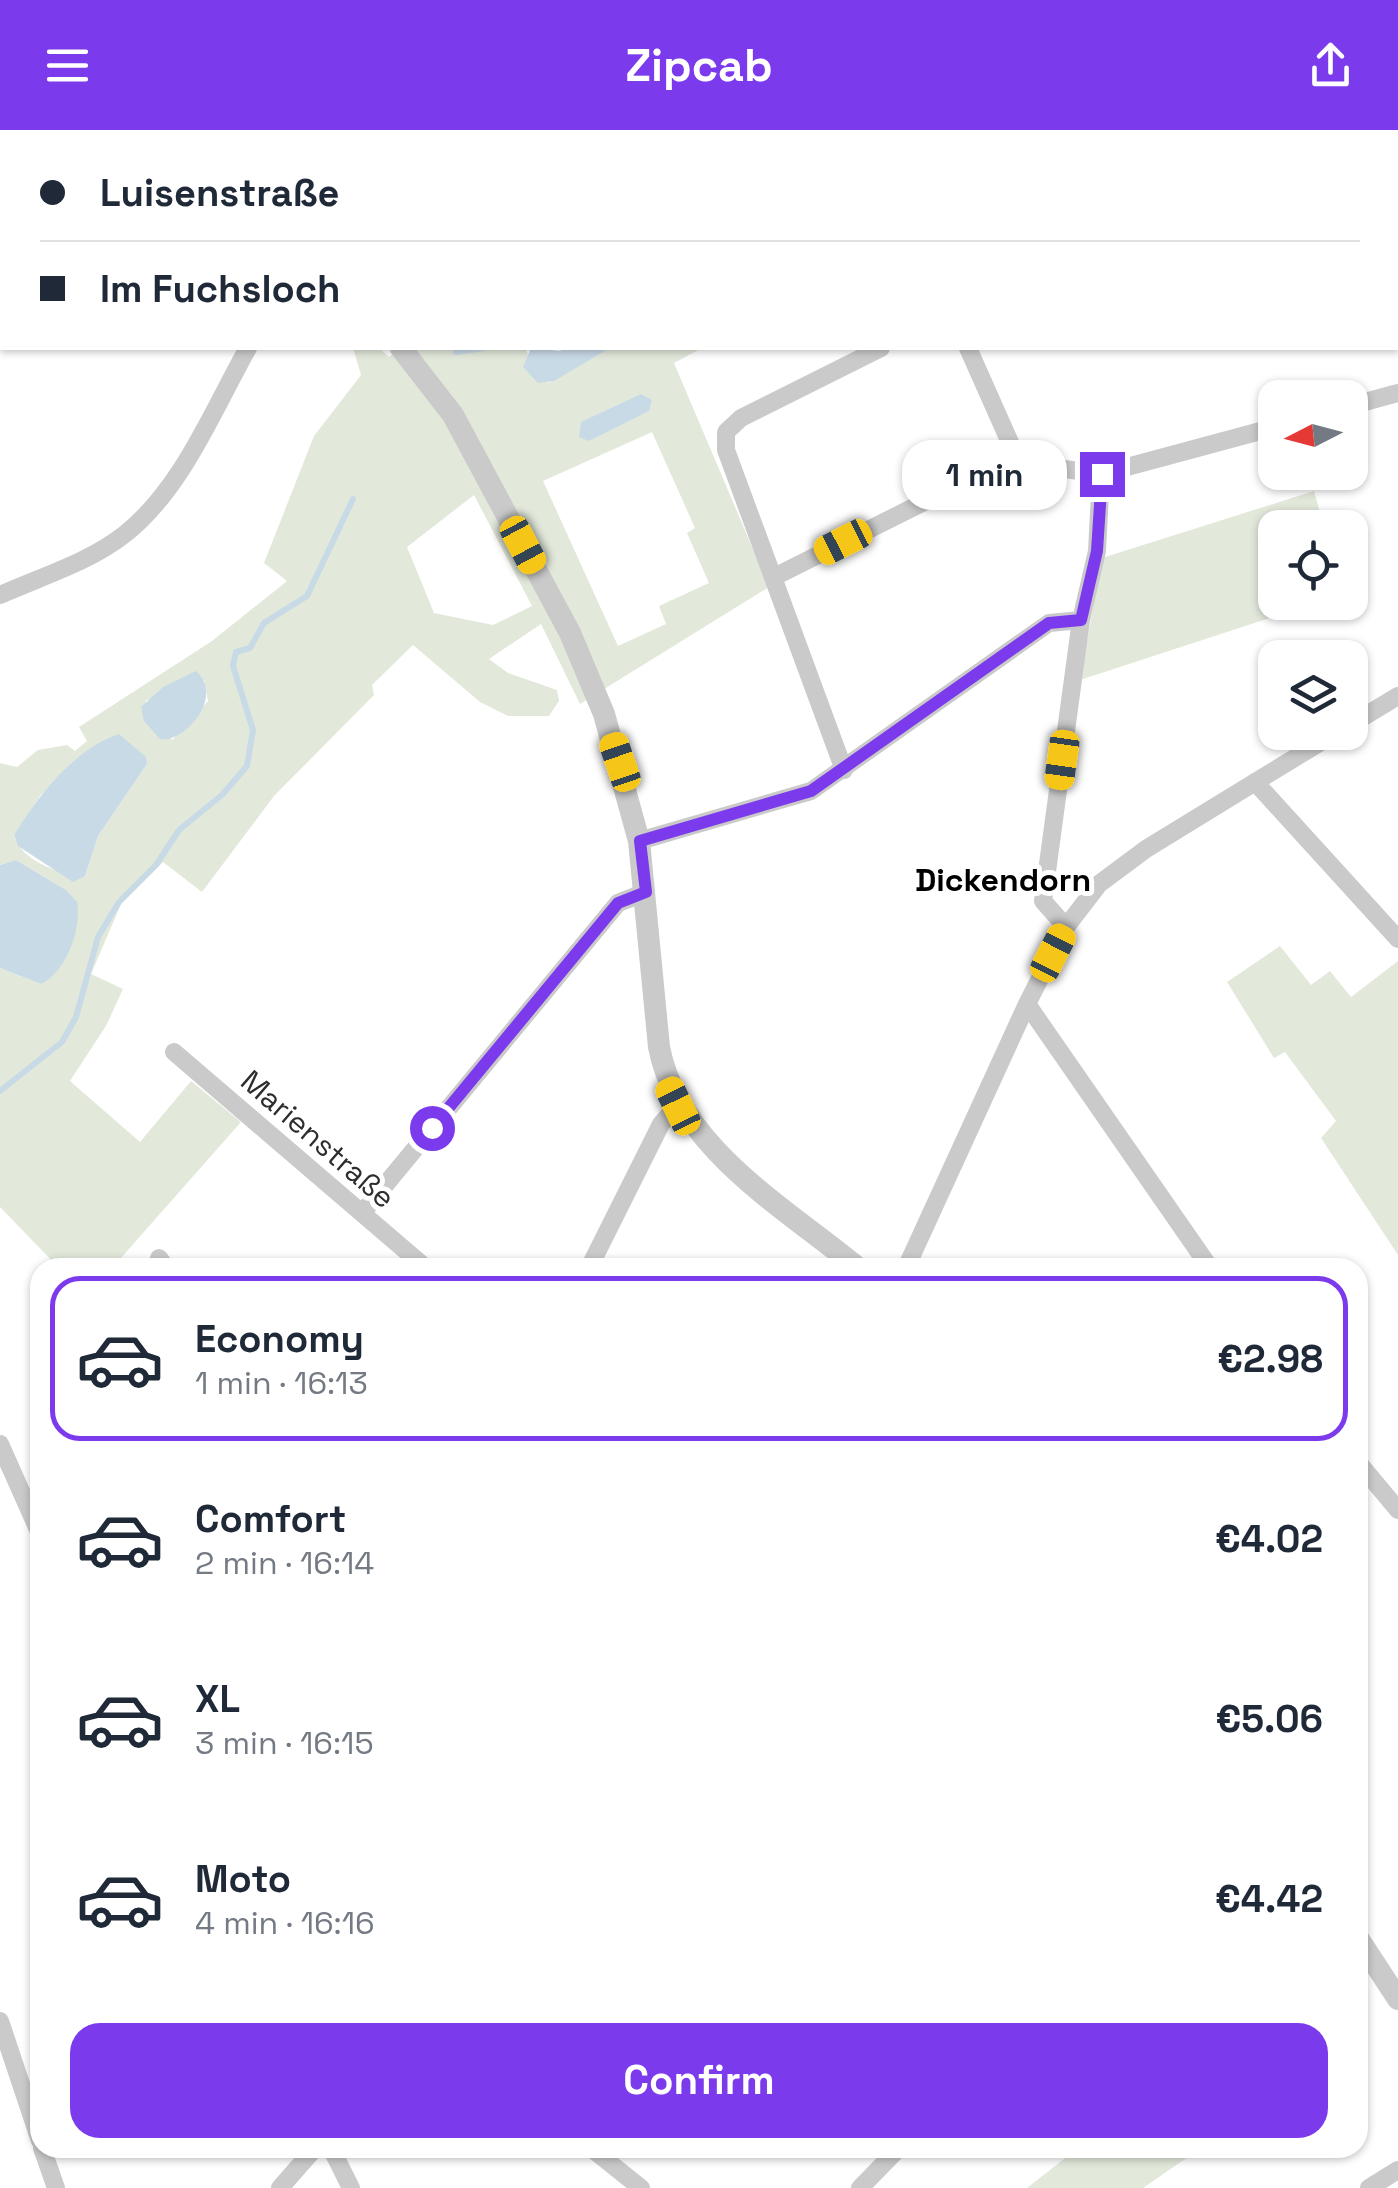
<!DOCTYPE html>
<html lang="en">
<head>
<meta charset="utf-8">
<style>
	:root { --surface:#fff; --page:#f6f6f7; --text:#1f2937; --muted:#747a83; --line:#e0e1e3; --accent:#7c3aed }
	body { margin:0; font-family:"Space Grotesk",sans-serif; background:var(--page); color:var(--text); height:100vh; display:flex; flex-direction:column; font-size:38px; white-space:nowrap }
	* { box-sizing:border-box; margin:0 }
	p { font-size:32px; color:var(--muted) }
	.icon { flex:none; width:55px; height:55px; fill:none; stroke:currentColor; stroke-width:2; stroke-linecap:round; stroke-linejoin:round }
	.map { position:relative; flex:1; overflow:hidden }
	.details { position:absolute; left:30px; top:1128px; width:1338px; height:900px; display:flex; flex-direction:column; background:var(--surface); border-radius:30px; box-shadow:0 2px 8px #0004 }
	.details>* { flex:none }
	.top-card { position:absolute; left:0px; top:0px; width:1400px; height:220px; box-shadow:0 2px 8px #0004; display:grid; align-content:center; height:220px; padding:0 40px; background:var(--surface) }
	.needle { width:65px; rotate:264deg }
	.controls { position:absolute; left:1258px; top:250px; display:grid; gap:20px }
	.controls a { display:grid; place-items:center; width:110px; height:110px; border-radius:20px; background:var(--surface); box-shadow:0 2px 8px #0004; font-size:50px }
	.end { position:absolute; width:45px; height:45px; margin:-22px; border:12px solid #7c3aed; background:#fff; box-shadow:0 0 0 5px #fff }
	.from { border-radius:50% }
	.bubble { position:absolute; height:70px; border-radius:30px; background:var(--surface); box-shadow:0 2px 8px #0004; font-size:32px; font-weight:600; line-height:70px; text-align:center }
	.car { position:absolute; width:30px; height:60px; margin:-30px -15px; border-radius:12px; box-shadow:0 0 8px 2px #0007; background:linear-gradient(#f5c518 24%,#345 0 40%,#f5c518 0 76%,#345 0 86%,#f5c518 0) }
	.top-card b { display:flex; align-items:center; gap:35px; height:95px; font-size:38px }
	.top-card b+b { border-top:2px solid var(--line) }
	.top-card i { width:25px; height:25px; background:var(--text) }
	ul { padding:18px 0 0; list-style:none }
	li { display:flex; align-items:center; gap:30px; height:165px; margin:0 20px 15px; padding:0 20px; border:5px solid transparent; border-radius:30px }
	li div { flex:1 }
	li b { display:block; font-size:38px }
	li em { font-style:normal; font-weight:600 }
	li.on { border-color:var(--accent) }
	li>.icon { width:90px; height:90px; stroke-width:1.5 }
	.button { display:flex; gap:20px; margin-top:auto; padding:20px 40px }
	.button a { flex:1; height:115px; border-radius:30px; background:var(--accent); color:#fff; font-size:40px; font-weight:600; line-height:115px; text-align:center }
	header { display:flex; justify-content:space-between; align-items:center; height:130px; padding:0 40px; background:var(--accent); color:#fff; font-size:45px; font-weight:600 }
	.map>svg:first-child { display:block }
	.green { fill:#e2e9db; fill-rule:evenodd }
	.water { fill:#c9dae7 }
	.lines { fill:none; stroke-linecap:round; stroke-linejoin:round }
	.stream { stroke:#c9dae7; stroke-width:6 }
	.minor { stroke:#cacaca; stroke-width:18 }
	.tertiary { stroke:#cacaca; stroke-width:22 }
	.route { stroke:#7c3aed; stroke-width:12 }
	.labels { text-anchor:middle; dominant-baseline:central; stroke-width:10; stroke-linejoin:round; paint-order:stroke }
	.street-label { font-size:30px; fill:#2d2d2d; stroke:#fff }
	.neighbourhood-label { font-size:32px; font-weight:bold; fill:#000; stroke:#fff }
</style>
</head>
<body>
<header><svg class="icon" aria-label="menu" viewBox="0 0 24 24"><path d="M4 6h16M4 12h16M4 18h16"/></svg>Zipcab<svg class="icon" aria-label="share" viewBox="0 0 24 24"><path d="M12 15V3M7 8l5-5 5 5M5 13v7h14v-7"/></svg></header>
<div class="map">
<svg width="1398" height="2058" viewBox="0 0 1398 2058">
	<rect width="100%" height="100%" fill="#fff"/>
	<!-- green -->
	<path class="green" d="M703,0H988L989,2H704Z
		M353,218H379L389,227L399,218H531L526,221L548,253L610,218H702L674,233L769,457L580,574L541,494L489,529L508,543L557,560L559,571L549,586H508L480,572L413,515L372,555L374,565L274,666L202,762L163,732L121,774L91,844L123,859L106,896L70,951L140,1012L191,951L241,992L113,1137H58L0,1077V838L41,854C77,824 67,803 66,760L16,730L0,735V633L17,637L38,620L67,615L75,621L87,611L79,597L212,511L287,451L264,433L314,306L361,245ZM652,302L695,398L687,403L709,453L659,476L666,494L618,516L543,351ZM474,365L532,476L493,495L434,483L407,417ZM204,550L208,571L172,610L145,571ZM81,627L147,634L98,706L85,746C62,745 20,731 14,705L41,665Z
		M1314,361L1324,397L1275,398V472L1316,473L1080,550L1102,428Z
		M1280,816L1311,855L1330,841L1351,867L1398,831V1125L1321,1008L1336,991L1285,922L1274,928L1227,852Z
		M1078,2018H1201L1143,2058H1027Z"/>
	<!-- water -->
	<path class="water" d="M531,218L560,221L564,218H610L554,251L538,253L523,237Z
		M641,264L652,270L649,281L589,311L579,307L581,292Z
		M196,541C226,567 183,614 160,609L144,591L141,577L163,557Z
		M119,604L146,627L147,634L98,706L85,746L73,752L18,716L14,705C38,666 74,619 119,604Z
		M16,730L66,760L77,772C82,799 66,842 41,854L0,838V735Z"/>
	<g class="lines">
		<!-- stream -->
		<path class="stream" d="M456,222L483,218
			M0,961L62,912L76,887L98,807L119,772L156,735L179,700L222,665L247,636L253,600L233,536L236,522L250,518L264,493L307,466L353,369"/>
		<!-- minor -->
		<path class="minor" d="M622,0L624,2
			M373,2L374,0
			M968,218L1016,326L1035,335L1101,344
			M1350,276L1398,263
			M774,447L1016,326
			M0,465C40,447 90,432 125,404C182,359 213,280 248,218
			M1350,595L1398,566
			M844,640L726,320V302L741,288L881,218
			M1255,652L1398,809
			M639,711L811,661L1049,493L1081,490
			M1066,797L1043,771L1081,490L1097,421L1101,344L1275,297
			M1027,874L1210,1138
			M174,922L426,1138
			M362,1083L618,773L646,762
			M159,1128L166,1138
			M589,1138L661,994L678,975
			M906,1138L1027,874L1066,797L1099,754L1146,719L1337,602
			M0,1314L40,1404
			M1358,1332L1398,1380
			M0,1891L40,2011
			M42,2018L56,2058
			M331,2018L351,2058
			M591,2018L641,2058
			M280,2058L315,2018
			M860,2058L899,2018
			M1369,2058L1398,2040"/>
		<!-- tertiary -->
		<path class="tertiary" d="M0,101L2,102
			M401,218L453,285L570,503L604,584L639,711L659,917C678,1017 784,1077 858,1138
			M1358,1808L1398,1869"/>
	</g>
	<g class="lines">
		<!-- route -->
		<path class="route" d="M432,998L618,773L646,762L640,711L811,661L1049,493L1081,490L1097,421L1102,344"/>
	</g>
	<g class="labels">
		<!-- street labels -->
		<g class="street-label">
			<text transform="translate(318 1009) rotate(41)">Marienstraße</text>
		</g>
		<!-- neighbourhood labels -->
		<g class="neighbourhood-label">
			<text x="1003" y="750">Dickendorn</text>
		</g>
	</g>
</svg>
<div class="controls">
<a><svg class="needle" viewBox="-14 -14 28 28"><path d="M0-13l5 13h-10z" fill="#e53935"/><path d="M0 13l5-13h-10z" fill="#747a83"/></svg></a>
<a><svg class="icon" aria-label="locate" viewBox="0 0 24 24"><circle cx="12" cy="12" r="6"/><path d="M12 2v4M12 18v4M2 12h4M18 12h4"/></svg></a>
<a><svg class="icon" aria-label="layers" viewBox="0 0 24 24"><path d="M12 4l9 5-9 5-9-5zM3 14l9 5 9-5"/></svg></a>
</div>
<i class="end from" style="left:432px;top:998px"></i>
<i class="end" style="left:1102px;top:344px"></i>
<div class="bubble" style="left:902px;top:310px;width:165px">1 min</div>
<i class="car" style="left:843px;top:412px;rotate:243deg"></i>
<i class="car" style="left:523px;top:415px;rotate:152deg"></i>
<i class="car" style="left:1062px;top:630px;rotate:188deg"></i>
<i class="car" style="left:620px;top:632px;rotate:341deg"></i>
<i class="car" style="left:1053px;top:823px;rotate:27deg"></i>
<i class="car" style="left:678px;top:976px;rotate:334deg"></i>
<div class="top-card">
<b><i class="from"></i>Luisenstraße</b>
<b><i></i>Im Fuchsloch</b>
</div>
<section class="details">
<ul>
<li class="on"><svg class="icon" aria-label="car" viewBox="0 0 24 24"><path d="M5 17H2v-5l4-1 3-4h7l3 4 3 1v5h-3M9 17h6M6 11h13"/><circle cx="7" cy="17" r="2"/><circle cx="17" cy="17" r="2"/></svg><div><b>Economy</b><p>1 min · 16:13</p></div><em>€2.98</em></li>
<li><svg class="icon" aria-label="car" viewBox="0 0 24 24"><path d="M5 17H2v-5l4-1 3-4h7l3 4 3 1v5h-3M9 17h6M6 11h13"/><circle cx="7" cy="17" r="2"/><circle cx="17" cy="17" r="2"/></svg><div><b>Comfort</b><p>2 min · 16:14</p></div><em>€4.02</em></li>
<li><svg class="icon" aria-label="car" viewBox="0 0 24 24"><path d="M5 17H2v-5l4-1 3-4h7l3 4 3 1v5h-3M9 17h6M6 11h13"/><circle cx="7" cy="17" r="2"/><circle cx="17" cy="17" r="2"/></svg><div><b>XL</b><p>3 min · 16:15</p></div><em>€5.06</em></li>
<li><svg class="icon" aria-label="car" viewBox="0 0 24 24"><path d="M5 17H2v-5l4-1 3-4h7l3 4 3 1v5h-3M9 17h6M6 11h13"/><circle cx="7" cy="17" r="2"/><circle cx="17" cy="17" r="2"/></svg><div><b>Moto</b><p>4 min · 16:16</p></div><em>€4.42</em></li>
</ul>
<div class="button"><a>Confirm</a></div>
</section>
</div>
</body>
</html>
